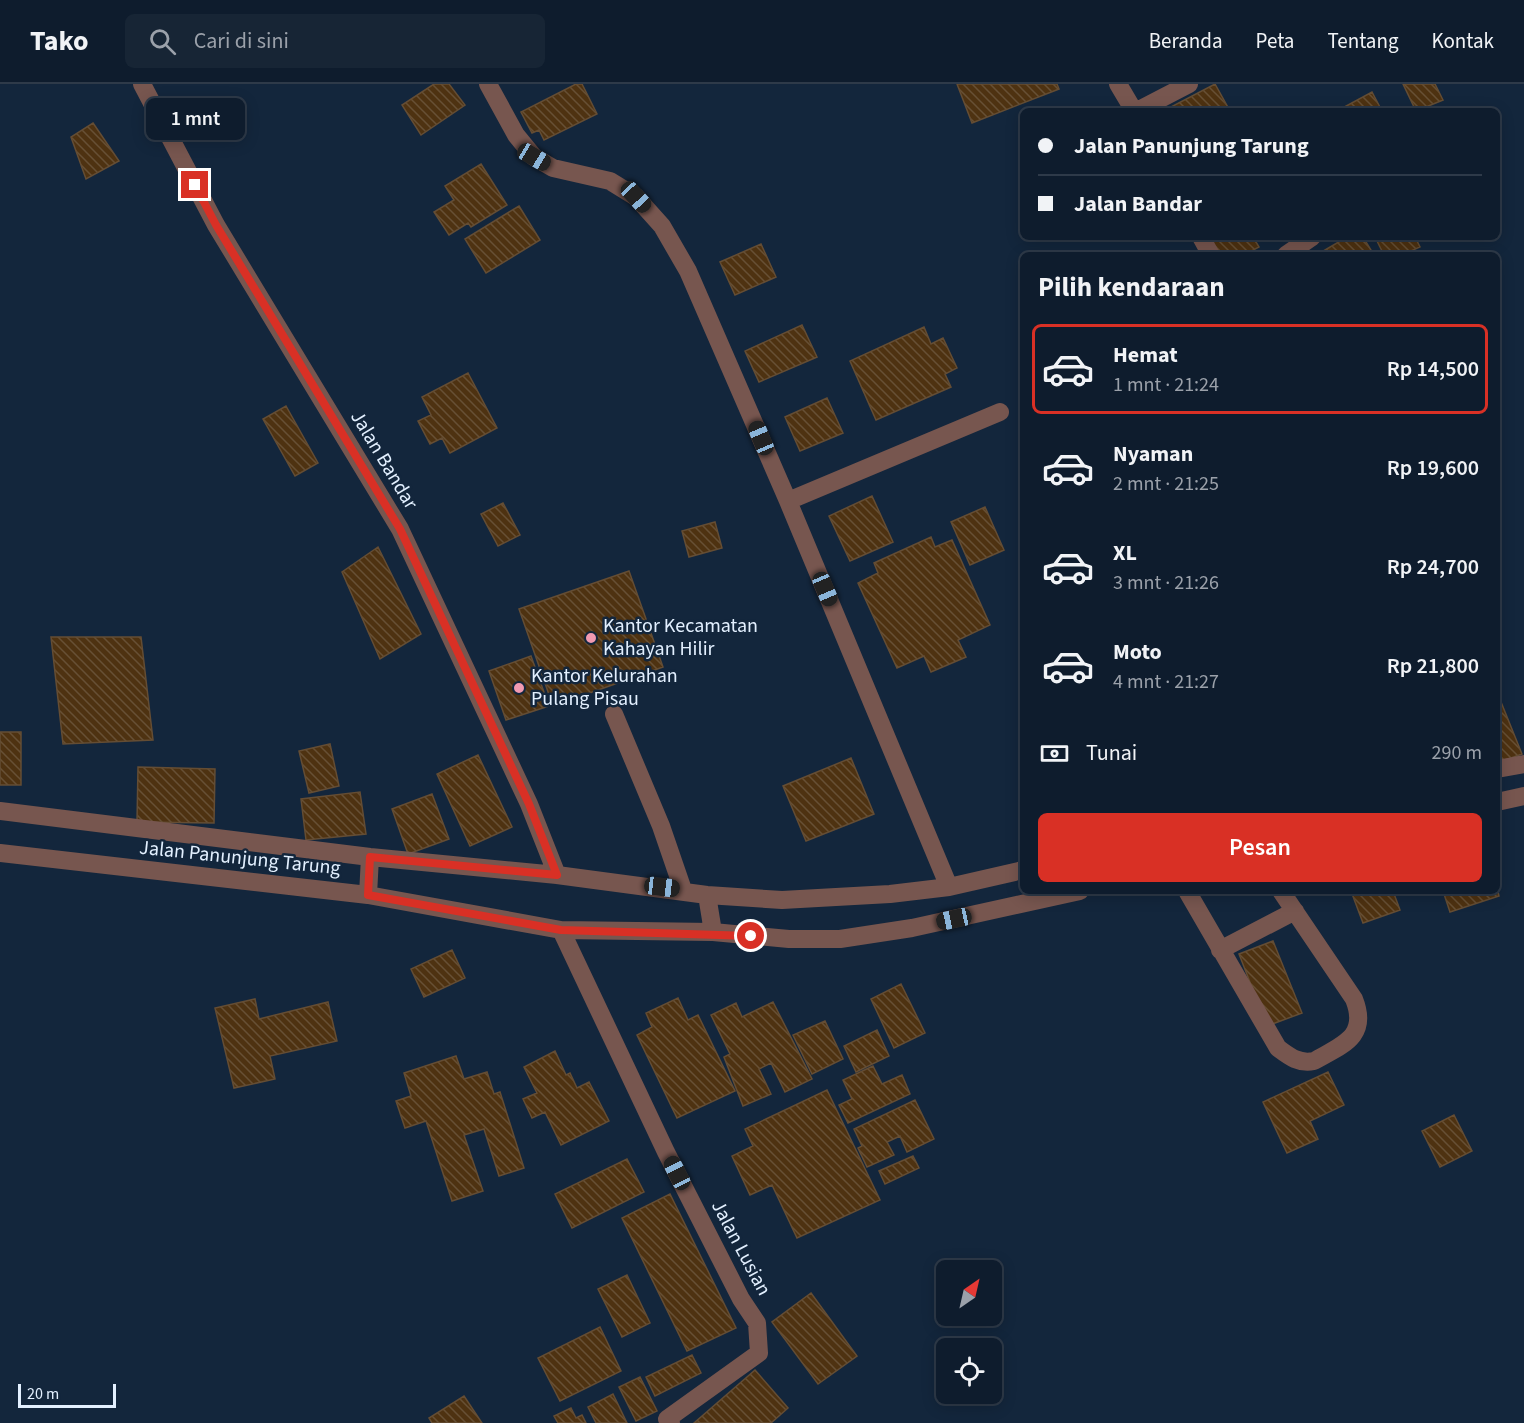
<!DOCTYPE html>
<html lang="id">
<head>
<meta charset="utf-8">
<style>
	:root { --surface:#0e1c2d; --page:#172535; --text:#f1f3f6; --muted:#9ba1aa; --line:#2e3a49; --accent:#d93025 }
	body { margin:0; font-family:"Source Sans 3",sans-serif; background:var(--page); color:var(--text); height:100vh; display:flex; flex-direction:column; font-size:22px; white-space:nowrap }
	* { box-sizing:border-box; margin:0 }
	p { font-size:20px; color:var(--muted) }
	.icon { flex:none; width:33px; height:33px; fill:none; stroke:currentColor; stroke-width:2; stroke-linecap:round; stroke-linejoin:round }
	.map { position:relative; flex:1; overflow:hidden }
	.details { position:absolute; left:1020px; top:168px; width:480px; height:642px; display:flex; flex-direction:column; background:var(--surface); border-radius:9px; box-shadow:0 3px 15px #0003,0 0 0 2px var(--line) }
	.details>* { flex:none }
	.guide { position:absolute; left:1020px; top:24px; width:480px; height:132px; border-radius:9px; box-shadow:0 3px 15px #0003,0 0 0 2px var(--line); display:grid; align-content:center; height:132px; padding:0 18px; background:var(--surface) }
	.needle { width:39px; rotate:34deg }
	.buttons { position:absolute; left:936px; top:1176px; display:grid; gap:12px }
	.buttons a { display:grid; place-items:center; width:66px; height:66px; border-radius:9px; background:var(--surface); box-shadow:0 3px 15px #0003,0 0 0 2px var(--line); font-size:30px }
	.scale { position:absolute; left:18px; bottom:15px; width:98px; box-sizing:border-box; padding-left:6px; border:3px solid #e3f0ff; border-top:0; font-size:16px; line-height:21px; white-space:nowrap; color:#e3f0ff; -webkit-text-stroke:4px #13263c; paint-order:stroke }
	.end { position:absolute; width:27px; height:27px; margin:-14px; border:8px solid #d93025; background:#fff; box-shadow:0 0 0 3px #fff }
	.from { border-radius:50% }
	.bubble { position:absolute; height:42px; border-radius:9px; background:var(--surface); box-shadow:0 3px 15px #0003,0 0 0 2px var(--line); font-size:20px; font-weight:600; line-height:42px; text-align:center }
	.car { position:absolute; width:18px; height:36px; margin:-18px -9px; border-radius:8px; box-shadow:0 0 4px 2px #0007; background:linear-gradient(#222 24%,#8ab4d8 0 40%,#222 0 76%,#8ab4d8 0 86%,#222 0) }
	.guide b { display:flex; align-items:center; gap:21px; height:57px; font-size:22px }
	.guide b+b { border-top:2px solid var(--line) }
	.guide i { width:15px; height:15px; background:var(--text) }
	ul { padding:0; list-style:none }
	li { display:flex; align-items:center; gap:18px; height:90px; margin:0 12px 9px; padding:0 6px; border:3px solid transparent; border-radius:9px }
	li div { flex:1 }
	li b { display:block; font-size:22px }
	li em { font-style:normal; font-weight:600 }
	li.on { border-color:var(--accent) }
	li>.icon { width:54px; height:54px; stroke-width:1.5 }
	h2 { padding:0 18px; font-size:27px; line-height:72px }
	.pay { display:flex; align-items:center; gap:15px; height:66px; padding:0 18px; font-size:22px }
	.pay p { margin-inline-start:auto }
	.cta { display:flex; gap:12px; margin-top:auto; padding:12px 18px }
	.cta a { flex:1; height:69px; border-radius:9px; background:var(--accent); color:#fff; font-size:24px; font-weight:600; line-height:69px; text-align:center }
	header { display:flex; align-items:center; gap:36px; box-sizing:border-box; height:84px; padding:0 30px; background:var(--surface); border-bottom:2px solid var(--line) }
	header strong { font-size:28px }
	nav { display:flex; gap:33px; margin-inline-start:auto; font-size:21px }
	.search { width:420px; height:54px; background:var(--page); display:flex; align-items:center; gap:15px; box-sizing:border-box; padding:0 21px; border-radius:9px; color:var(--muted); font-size:22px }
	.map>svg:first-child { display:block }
	.building { fill:url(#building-back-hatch); stroke:#644d34; stroke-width:1.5 }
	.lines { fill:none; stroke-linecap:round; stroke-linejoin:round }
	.minor { stroke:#77564f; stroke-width:18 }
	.route { stroke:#d93025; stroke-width:8 }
	.poi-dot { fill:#f19ab1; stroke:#13263c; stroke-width:2 }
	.labels { text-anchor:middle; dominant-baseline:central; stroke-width:5; stroke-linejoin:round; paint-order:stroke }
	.street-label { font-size:20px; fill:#e3f0ff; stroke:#13263c }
	.poi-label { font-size:20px; fill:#e3f0ff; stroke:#13263c; text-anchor:start }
</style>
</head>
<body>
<header>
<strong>Tako</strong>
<div class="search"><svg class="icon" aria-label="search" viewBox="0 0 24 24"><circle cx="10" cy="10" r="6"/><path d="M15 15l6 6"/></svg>Cari di sini</div>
<nav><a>Beranda</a><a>Peta</a><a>Tentang</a><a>Kontak</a></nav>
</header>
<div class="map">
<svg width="1524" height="1339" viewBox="0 0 1524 1339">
	<defs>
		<pattern id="building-back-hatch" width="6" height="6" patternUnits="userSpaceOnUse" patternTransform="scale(1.5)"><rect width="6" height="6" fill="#4e3211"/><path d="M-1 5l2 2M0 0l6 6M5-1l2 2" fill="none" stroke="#675035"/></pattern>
	</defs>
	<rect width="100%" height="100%" fill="#13263c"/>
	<!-- building -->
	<path class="building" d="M434,0H449L465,21L421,51L402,21Z
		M576,0H582L597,30L544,56L539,46L532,49L521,28Z
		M957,0H1057L1059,5L972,39Z
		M1215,0L1230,27H1171L1169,24Z
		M1403,0H1435L1443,16L1416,27Z
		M1372,8L1382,27H1337Z
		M93,39L119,77L86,95L71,53Z
		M481,80L507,121L471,143L468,139L449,151L434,128L454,116L445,102Z
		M519,122L540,156L486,189L465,155Z
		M1208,153H1253L1259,163L1244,171H1218Z
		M1347,153H1363L1374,171H1322L1320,169Z
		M1375,153H1415L1420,163L1402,171H1384Z
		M761,160L776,193L735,211L720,178Z
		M802,241L817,273L759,298L745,267Z
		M924,243L931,260L943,254L957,284L945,290L951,303L876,336L850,277Z
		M468,289L497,344L450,369L442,354L430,360L418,337L431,331L422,313Z
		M827,314L843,349L800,367L785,333Z
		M286,322L318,379L295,392L263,335Z
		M872,412L893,458L850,477L829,432Z
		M503,419L520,451L498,462L481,430Z
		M985,423L1004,466L970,481L951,438Z
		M715,438L722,464L689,473L682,447Z
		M931,453L935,463L952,456L990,541L958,556L966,573L931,588L924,572L897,584L858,499L878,489L874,479Z
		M378,463L421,550L380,575L342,488Z
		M629,487L663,583L553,622L519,525Z
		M51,553H141L153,656L63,660Z
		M531,572L549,622L506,636L489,587Z
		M1497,608L1522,670L1497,679Z
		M0,648H21V701H0Z
		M330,660L339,702L309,709L299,667Z
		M478,671L512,743L470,762L437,690Z
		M851,674L874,730L806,757L783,702Z
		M138,683L215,685L214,739L137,738Z
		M360,708L366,750L306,756L301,715Z
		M432,710L449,755L408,770L392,725Z
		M1497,804L1499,812L1450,828L1443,807H1497Z
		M1351,807H1393L1400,826L1363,839Z
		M1273,857L1302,929L1267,942L1239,870Z
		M452,866L465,894L424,913L411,885Z
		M901,900L925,949L894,964L871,915Z
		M678,914L688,936L698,931L735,1007L677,1034L637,951L652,943L646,929Z
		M255,915L259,935L328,918L337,957L270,972L275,995L234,1004L215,924Z
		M773,918L812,995L785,1008L771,979L759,985L771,1010L743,1022L724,973L730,970L711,931L736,919L742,933Z
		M825,937L843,975L812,990L793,951Z
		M877,946L889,972L856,988L844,962Z
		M555,967L566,991L570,989L577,1004L589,998L609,1037L561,1061L545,1028L532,1034L523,1015L537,1009L524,983Z
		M456,972L464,995L487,988L494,1010L500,1008L524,1084L499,1092L484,1045L464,1051L483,1107L452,1117L426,1037L405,1044L396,1017L411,1012L404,989Z
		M873,982L882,1000L902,991L910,1010L848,1039L839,1021L852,1015L843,996Z
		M1328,988L1344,1021L1310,1037L1318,1055L1287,1069L1263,1018Z
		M827,1006L880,1116L797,1154L772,1101L750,1111L732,1072L753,1062L745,1045Z
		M915,1016L934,1055L907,1068L900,1052L887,1058L894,1071L867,1083L858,1064L862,1062L854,1045Z
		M1454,1031L1472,1067L1440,1083L1422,1047Z
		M913,1072L919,1084L885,1100L879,1087Z
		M627,1075L644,1108L572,1144L555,1110Z
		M670,1110L736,1244L687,1267L622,1134Z
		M627,1191L650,1239L622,1253L598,1205Z
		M811,1209L857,1272L818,1300L772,1238Z
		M600,1243L621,1287L560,1317L538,1274Z
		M692,1271L701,1289L655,1312L646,1293Z
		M755,1286L788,1324L771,1339H694Z
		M640,1293L657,1327L636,1337L619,1303Z
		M613,1310L627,1339H596L588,1323Z
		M464,1312L482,1339H432L429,1334Z
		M571,1324L576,1334L582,1331L586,1339H558L554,1332Z"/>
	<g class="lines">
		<!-- minor -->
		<path class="minor" d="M142,0L216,141L400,445L529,720L557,791
			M488,0L516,51L534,73L553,84L610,97L636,113L662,142L688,187L788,417L949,803
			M1118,0L1134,27
			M1137,27L1189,0
			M1201,153L1211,171
			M1286,171L1312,153
			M788,417L1000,328
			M614,630L661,742L683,806
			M1497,685L1524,680
			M1497,718L1524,712
			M0,727L370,773L557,791L707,811L782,816L890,810L949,803L1023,786
			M0,769L368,811L561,846L713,848L789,855H840L912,844L1080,807
			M1187,807L1278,964C1290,973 1299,980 1314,977C1342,961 1369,953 1354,915L1281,807
			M368,811L370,773
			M707,811L713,848
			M561,846L666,1068L741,1215L757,1239L759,1269L667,1335L671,1339
			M1220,866L1295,827"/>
	</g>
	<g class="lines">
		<!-- route -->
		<path class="route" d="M195,101L216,141L400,445L529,720L557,791L370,773L368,811L561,846L751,852"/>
	</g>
	<!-- markers -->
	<g class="poi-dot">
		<circle cx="591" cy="554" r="6"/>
		<circle cx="519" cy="604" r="6"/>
	</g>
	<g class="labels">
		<!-- street labels -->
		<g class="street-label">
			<text transform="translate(384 376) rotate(59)">Jalan Bandar</text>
			<text transform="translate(240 774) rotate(6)">Jalan Panunjung Tarung</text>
			<text transform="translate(741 1164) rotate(62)">Jalan Lusian</text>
		</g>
		<!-- poi labels -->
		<g class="poi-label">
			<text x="603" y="542">Kantor Kecamatan<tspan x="603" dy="23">Kahayan Hilir</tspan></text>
			<text x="531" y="592">Kantor Kelurahan<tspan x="531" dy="23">Pulang Pisau</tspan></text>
		</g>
	</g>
</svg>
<div class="buttons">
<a><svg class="needle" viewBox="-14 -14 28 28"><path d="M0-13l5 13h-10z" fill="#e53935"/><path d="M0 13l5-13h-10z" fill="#9ba1aa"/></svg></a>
<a><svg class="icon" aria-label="locate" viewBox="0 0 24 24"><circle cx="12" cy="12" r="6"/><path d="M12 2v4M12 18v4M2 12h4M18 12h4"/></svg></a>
</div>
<div class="scale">20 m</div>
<i class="end from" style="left:751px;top:852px"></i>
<i class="end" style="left:195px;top:101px"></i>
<div class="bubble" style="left:146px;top:14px;width:99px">1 mnt</div>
<i class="car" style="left:534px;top:73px;rotate:121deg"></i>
<i class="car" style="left:636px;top:113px;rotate:137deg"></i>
<i class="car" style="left:761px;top:354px;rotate:337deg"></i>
<i class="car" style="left:825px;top:505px;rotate:157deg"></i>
<i class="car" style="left:662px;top:803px;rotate:97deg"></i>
<i class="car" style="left:954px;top:835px;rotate:258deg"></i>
<i class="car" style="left:677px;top:1089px;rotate:333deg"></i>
<div class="guide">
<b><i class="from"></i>Jalan Panunjung Tarung</b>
<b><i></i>Jalan Bandar</b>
</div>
<section class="details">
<h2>Pilih kendaraan</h2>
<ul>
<li class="on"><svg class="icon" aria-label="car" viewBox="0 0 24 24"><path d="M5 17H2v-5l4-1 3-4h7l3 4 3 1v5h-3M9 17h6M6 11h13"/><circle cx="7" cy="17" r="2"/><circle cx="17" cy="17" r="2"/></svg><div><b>Hemat</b><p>1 mnt · 21:24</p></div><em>Rp 14,500</em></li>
<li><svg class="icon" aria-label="car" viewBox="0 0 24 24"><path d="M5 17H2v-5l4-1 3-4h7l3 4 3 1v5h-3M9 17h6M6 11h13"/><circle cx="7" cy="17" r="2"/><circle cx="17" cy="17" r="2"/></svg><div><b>Nyaman</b><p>2 mnt · 21:25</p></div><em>Rp 19,600</em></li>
<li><svg class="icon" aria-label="car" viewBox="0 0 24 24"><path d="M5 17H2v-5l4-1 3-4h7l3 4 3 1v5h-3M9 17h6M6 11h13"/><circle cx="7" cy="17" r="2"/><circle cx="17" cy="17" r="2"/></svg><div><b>XL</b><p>3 mnt · 21:26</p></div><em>Rp 24,700</em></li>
<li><svg class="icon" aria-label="car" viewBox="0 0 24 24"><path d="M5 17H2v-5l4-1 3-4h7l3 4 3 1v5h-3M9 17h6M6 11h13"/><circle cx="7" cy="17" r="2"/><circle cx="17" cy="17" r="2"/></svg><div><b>Moto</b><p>4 mnt · 21:27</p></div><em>Rp 21,800</em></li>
</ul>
<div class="pay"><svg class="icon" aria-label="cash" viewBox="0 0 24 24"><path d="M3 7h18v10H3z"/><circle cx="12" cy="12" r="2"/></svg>Tunai<p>290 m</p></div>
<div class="cta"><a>Pesan</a></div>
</section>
</div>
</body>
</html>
